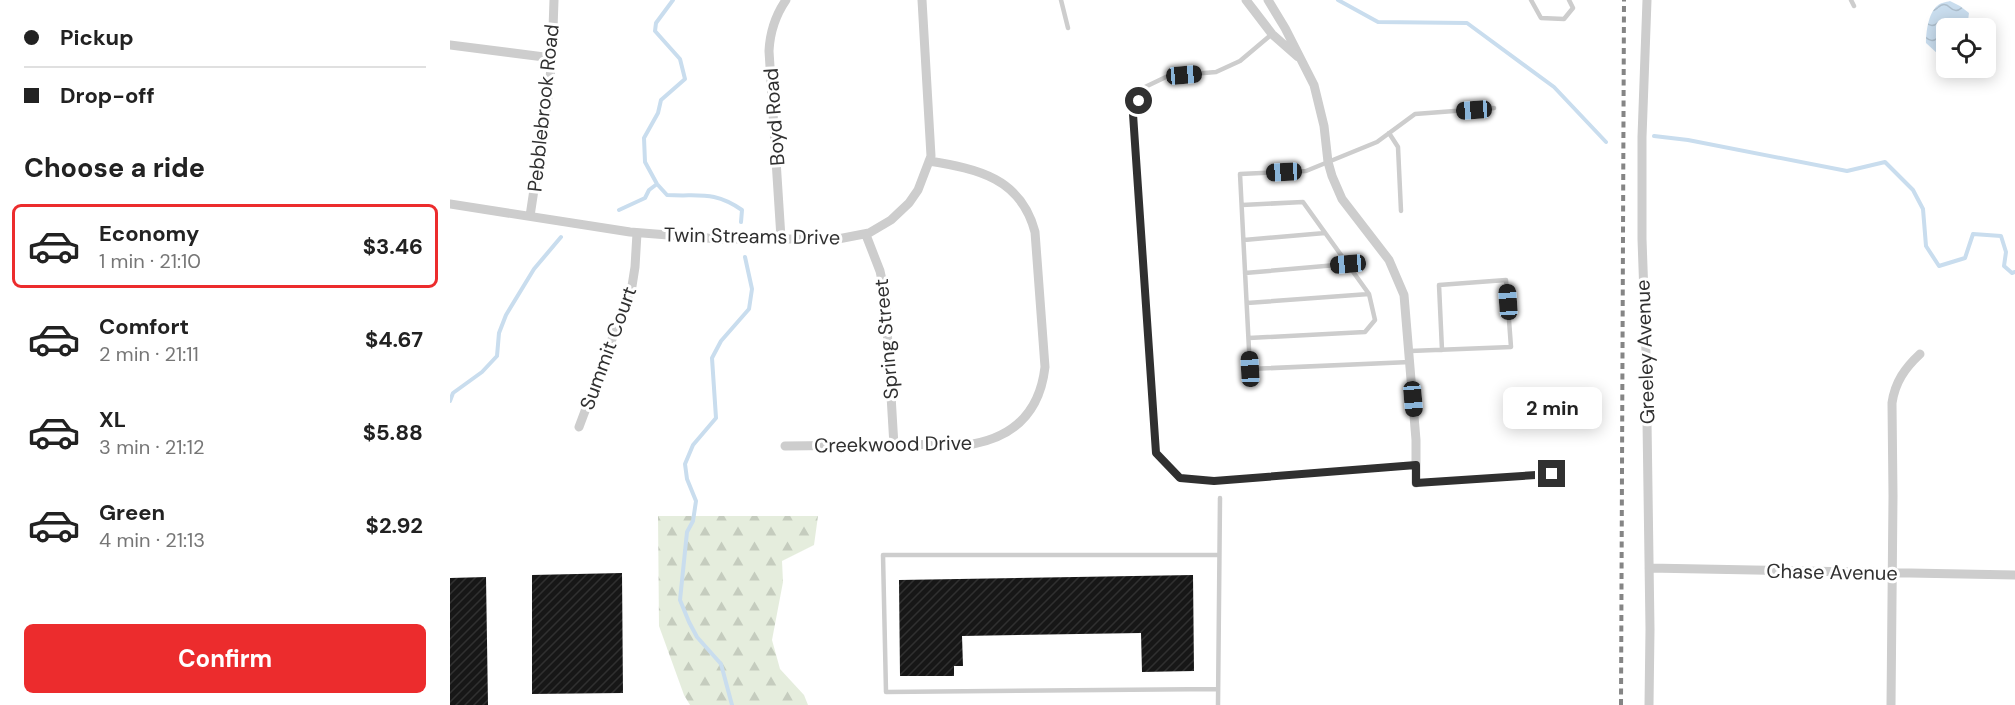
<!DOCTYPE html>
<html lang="en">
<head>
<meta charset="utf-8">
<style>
	:root { --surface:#fff; --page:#f2f2f2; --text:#222; --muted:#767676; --line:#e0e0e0; --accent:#ec2c2d }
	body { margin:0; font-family:"DM Sans",sans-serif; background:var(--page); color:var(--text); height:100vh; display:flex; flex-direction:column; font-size:22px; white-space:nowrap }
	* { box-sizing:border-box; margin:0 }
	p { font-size:20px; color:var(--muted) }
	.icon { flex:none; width:33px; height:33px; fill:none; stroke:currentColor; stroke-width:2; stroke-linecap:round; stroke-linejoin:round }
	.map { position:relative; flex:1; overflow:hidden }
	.sheet { display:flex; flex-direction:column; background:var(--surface); width:450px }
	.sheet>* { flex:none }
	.banner { display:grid; align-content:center; height:132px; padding:0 24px; background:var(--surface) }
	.buttons { position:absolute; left:1486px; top:18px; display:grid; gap:12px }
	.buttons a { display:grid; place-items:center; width:60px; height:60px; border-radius:9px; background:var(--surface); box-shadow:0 3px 15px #0003; font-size:30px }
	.end { position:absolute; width:27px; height:27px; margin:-14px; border:8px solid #303030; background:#fff; box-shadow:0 0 0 3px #fff }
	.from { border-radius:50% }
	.bubble { position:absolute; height:42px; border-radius:9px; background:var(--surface); box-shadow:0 3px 15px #0003; font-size:20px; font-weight:700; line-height:42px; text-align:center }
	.car { position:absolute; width:18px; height:36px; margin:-18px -9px; border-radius:8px; box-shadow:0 0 4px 2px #0007; background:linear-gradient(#222 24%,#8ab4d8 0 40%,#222 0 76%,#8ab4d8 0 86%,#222 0) }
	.banner b { display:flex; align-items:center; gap:21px; height:57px; font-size:22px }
	.banner b+b { border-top:2px solid var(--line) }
	.banner i { width:15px; height:15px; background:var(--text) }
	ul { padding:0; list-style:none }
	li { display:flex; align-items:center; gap:18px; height:84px; margin:0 12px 9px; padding:0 12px; border:3px solid transparent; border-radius:9px }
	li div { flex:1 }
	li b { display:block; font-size:22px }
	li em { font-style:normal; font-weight:700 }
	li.current { border-color:var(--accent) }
	li>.icon { width:54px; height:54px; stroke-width:1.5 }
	h2 { padding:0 24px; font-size:27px; line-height:72px }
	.primary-button { display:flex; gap:12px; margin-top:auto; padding:12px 24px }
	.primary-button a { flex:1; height:69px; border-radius:9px; background:var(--accent); color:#fff; font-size:24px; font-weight:700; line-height:69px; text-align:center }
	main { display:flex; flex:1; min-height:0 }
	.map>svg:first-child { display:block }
	.forest { fill:url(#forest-firs) }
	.water { fill:url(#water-waves) }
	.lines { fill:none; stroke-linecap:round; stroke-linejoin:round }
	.stream { stroke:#c9ddee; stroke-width:4 }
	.building { fill:url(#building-hatch) }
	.lane { stroke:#cdcdcd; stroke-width:4.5 }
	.street { stroke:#cdcdcd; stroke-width:9 }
	.rail { stroke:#858585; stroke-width:4; stroke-dasharray:6 4.5; stroke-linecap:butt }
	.route { stroke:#303030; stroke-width:8 }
	.labels { text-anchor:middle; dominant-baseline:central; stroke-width:6; stroke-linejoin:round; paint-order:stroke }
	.street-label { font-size:20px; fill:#303030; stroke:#fff }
</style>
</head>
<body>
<main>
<section class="sheet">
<div class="banner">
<b><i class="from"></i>Pickup</b>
<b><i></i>Drop-off</b>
</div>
<h2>Choose a ride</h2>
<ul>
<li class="current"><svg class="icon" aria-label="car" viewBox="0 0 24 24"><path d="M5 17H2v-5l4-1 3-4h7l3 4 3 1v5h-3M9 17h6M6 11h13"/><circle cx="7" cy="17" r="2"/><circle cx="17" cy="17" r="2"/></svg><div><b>Economy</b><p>1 min · 21:10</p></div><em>$3.46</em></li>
<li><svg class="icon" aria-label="car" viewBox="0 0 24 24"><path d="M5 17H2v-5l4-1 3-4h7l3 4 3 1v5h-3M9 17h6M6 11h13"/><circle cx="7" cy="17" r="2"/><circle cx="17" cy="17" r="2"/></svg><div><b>Comfort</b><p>2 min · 21:11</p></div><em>$4.67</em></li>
<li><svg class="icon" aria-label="car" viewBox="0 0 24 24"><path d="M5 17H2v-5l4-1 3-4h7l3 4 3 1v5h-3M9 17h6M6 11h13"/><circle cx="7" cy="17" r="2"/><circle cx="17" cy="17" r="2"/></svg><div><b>XL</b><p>3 min · 21:12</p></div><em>$5.88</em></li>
<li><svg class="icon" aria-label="car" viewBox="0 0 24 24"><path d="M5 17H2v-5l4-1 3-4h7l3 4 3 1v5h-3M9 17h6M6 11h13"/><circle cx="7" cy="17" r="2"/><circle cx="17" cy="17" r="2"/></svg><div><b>Green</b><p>4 min · 21:13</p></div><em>$2.92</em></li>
</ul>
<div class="primary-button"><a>Confirm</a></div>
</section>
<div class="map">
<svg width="1565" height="705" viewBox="0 0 1565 705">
	<defs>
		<pattern id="forest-firs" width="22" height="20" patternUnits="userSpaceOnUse" patternTransform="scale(1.5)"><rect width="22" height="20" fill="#e5eddd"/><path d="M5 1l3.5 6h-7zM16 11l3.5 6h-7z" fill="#c5ccbe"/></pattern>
		<pattern id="water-waves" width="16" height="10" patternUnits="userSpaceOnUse" patternTransform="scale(1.5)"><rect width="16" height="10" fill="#c9ddee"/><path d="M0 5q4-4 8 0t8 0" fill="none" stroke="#adbecc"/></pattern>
		<pattern id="building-hatch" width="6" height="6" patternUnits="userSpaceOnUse" patternTransform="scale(1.5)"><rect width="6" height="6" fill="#171717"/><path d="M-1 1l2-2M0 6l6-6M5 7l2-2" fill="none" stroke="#303030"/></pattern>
	</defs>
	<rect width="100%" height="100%" fill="#fff"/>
	<!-- forest -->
	<path class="forest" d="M208,516H368L364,545L332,561L333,582L322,640L330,669L354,695L358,705H240L234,695L209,626Z"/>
	<!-- water -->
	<path class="water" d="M1500,1L1510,6L1519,13L1517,28H1497V51L1489,55L1476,43C1476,33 1478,14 1487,6C1490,3 1496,2 1500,1Z"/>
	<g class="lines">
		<!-- stream -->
		<path class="stream" d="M223,0L206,23L205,31L230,59L235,79L211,100L208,113L194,138L195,162L207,184L217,195C249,197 263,190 292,210L291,222
			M888,0L928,22L1017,23L1104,87L1156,142
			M1204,136L1238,140L1397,171L1435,162L1463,190L1473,209L1476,246L1489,266L1515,258L1523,234L1551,236L1556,252L1554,266L1562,273L1565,272
			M169,210L195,198L199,190L207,184
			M0,401L3,393L32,372L47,356L49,333L56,315L84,269L111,237
			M282,705L271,664L247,637L239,622L230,600L237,532L243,521L246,501L237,479L235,464L243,445L266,418L262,358L271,341L299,309L302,289L295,257"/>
	</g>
	<!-- building -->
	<path class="building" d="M172,573L173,693L82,694V575Z
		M743,575L744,671L692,672L691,633L512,636L513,666H504V676H450L449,580Z
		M36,577L38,705H0V578Z"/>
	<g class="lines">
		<!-- lane -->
		<path class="lane" d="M611,0L618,28
			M1081,0L1091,18L1114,19L1123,8L1119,0
			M1401,0L1404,6
			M822,34L790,61L766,72L718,76L695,87L683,114L706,453L731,479L764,481L966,465
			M939,133L948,147L951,211
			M792,205L853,202L919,294L925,320L915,332L799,338
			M794,240L875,233
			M795,273L898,264
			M797,303L919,294
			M960,351L1061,347L1056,280L989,285L992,350
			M960,362L800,369L790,174L856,171L927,142L965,114L1044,108
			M966,483L1102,474
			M768,689L436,692L433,555H769
			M768,705L770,498"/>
		<!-- street -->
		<path class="street" d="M796,0L822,34L848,57
			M818,0L835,28L864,85L874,126L878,162L882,176L892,199L939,260L954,295L966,440V483
			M1197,0L1192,137V239L1196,352L1200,629L1199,705
			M0,45L102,58
			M0,204L180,232L269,239H388L419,233L441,220L459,203L468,190L481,156L472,0
			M80,216L98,97L102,58L104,0
			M416,235L430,271L435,294L444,446
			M331,238L319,51C320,31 325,16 336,0
			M129,427L182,286L185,267L187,233
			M335,446L523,444C566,436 590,410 595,367L585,232C571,178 528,169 479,161
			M1199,568L1565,575
			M1441,705L1443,496L1442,403C1445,382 1455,368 1470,354"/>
		<!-- rail -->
		<path class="rail" d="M1171,705L1174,0"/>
	</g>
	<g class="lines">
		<!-- route -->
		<path class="route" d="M689,101L683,114L706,453L730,478L764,481L966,465V483L1102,474"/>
	</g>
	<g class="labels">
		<!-- street labels -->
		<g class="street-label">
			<text transform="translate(93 108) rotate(-84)">Pebblebrook Road</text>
			<text transform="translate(324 117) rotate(-94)">Boyd Road</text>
			<text transform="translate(302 236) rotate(1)">Twin Streams Drive</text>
			<text transform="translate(436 339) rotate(-95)">Spring Street</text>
			<text transform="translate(158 348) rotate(-70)">Summit Court</text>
			<text transform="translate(1195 352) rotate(-92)">Greeley Avenue</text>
			<text transform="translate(443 444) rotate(-1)">Creekwood Drive</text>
			<text transform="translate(1382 572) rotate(1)">Chase Avenue</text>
		</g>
	</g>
</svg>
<div class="buttons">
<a><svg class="icon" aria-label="locate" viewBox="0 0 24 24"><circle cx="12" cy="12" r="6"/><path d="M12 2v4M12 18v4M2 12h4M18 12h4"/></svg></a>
</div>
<i class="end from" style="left:689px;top:101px"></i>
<i class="end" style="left:1102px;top:474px"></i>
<div class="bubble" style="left:1053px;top:387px;width:99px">2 min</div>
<i class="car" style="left:734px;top:75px;rotate:85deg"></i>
<i class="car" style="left:1024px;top:110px;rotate:266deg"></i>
<i class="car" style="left:834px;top:172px;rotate:267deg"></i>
<i class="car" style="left:898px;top:264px;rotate:265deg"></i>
<i class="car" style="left:1058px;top:302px;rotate:356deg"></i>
<i class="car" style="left:800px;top:369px;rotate:357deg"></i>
<i class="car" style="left:963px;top:399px;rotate:175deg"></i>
</div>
</main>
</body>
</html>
